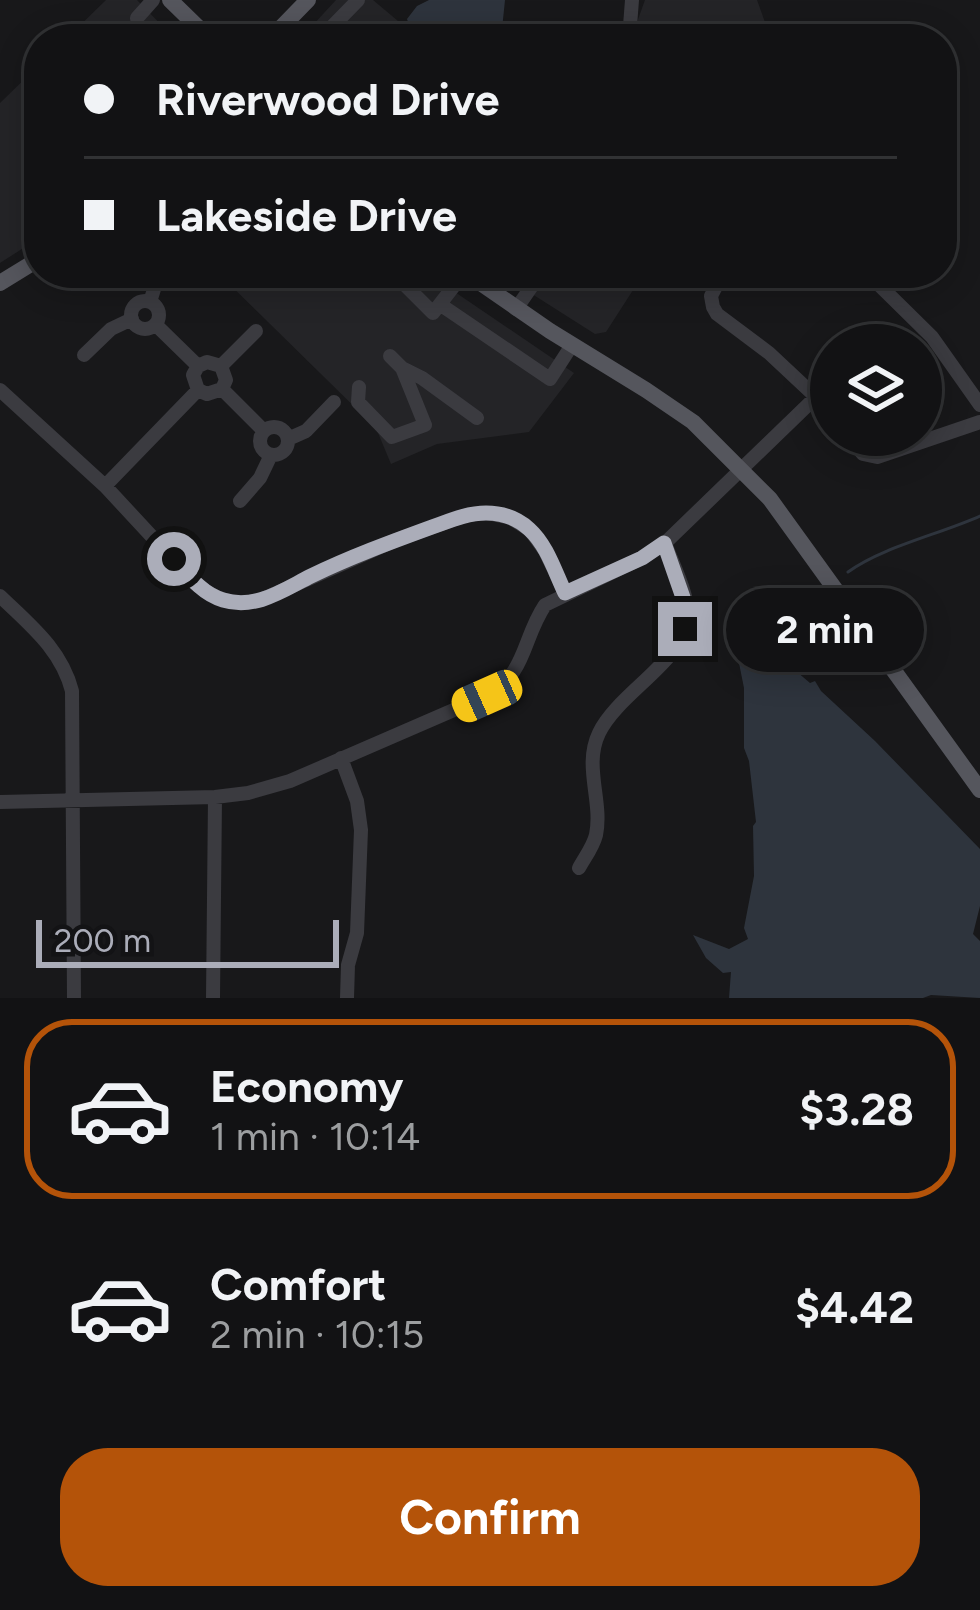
<!DOCTYPE html>
<html lang="en">
<head>
<meta charset="utf-8">
<style>
	:root { --surface:#121214; --page:#1b1b1d; --text:#f1f3f6; --muted:#9c9ea0; --line:#313234; --accent:#b45309 }
	body { margin:0; font-family:Figtree,sans-serif; background:var(--page); color:var(--text); height:100vh; display:flex; flex-direction:column; font-size:45px; white-space:nowrap }
	* { box-sizing:border-box; margin:0 }
	p { font-size:39px; color:var(--muted) }
	.icon { flex:none; width:66px; height:66px; fill:none; stroke:currentColor; stroke-width:2; stroke-linecap:round; stroke-linejoin:round }
	.map { position:relative; height:998px; overflow:hidden }
	.sheet { display:flex; flex-direction:column; background:var(--surface); flex:1 }
	.sheet>* { flex:none }
	.hud { position:absolute; left:24px; top:24px; width:933px; height:264px; border-radius:48px; box-shadow:0 6px 30px #0003,0 0 0 3px var(--line); display:grid; align-content:center; height:264px; padding:0 60px; background:var(--surface) }
	.buttons { position:absolute; left:810px; top:324px; display:grid; gap:24px }
	.buttons a { display:grid; place-items:center; width:132px; height:132px; border-radius:50%; background:var(--surface); box-shadow:0 6px 30px #0003,0 0 0 3px var(--line); font-size:60px }
	.scale { position:absolute; left:36px; bottom:30px; width:303px; box-sizing:border-box; padding-left:12px; border:6px solid #abadb9; border-top:0; font-size:33px; line-height:42px; white-space:nowrap; color:#abadb9; -webkit-text-stroke:9px #131315; paint-order:stroke }
	.end { position:absolute; width:54px; height:54px; margin:-27px; border:15px solid #abadb9; background:#111; box-shadow:0 0 0 6px #111 }
	.from { border-radius:50% }
	.bubble { position:absolute; height:84px; border-radius:42px; background:var(--surface); box-shadow:0 6px 30px #0003,0 0 0 3px var(--line); font-size:39px; font-weight:700; line-height:84px; text-align:center }
	.car { position:absolute; width:36px; height:72px; margin:-36px -18px; border-radius:15px; box-shadow:0 0 9px 3px #0007; background:linear-gradient(#f5c518 24%,#345 0 40%,#f5c518 0 76%,#345 0 86%,#f5c518 0) }
	.hud b { display:flex; align-items:center; gap:42px; height:114px; font-size:45px }
	.hud b+b { border-top:3px solid var(--line) }
	.hud i { width:30px; height:30px; background:var(--text) }
	ul { padding:21px 0 0; list-style:none }
	li { display:flex; align-items:center; gap:36px; height:180px; margin:0 24px 18px; padding:0 36px; border:6px solid transparent; border-radius:48px }
	li div { flex:1 }
	li b { display:block; font-size:45px }
	li em { font-style:normal; font-weight:700 }
	li.active { border-color:var(--accent) }
	li>.icon { width:108px; height:108px; stroke-width:1.5 }
	.cta { display:flex; gap:24px; margin-top:auto; padding:24px 60px }
	.cta a { flex:1; height:138px; border-radius:48px; background:var(--accent); color:#fff; font-size:48px; font-weight:700; line-height:138px; text-align:center }
	.map>svg:first-child { display:block }
	.built { fill:#242427 }
	.water { fill:#2e343d }
	.lines { fill:none; stroke-linecap:round; stroke-linejoin:round }
	.stream { stroke:#2e343d; stroke-width:3 }
	.minor { stroke:#3b3b40; stroke-width:14 }
	.major { stroke:#55565d; stroke-width:16 }
	.route { stroke:#abadb9; stroke-width:15 }
</style>
</head>
<body>
<div class="map">
<svg width="980" height="998" viewBox="0 0 980 998">
	<rect width="100%" height="100%" fill="#18181a"/>
	<!-- built -->
	<path class="built" d="M106,0H137L175,39H66Z
		M336,0H373L398,21L408,39H300Z
		M645,0H757L771,39H631Z
		M39,65V238L0,263V103Z
		M218,273H427L574,373L529,432L437,444L391,464L376,428Z
		M499,273H644L606,332L595,334Z"/>
	<!-- water -->
	<path class="water" d="M429,0H505L501,39H414L407,19L417,6Z
		M742,647L757,651L769,648L810,683L815,681L821,691L875,741L980,849V906L973,934L980,941V998L931,995L923,998H729L731,972L723,973L706,958L693,935L729,949L748,939L744,928L754,876L753,826L756,822L749,761L744,748V688L737,653Z"/>
	<g class="lines">
		<!-- stream -->
		<path class="stream" d="M848,572C882,547 940,534 980,516"/>
		<!-- minor -->
		<path class="minor" d="M284,25L299,39
			M141,39L137,18L153,0
			M320,39L358,0
			M629,39L632,0
			M393,273L433,313L464,273
			M723,273L711,296L713,307L717,314L769,353L816,397L831,415
			M867,273L932,337L980,405
			M131 315a14 14 0 1 1 28 0a14 14 0 1 1-28 0Z
			M150,302L155,286L164,273
			M441,305L550,379L572,345
			M516,309L541,273
			M156,325L198,366
			M84,355L111,329L132,319
			M198,366L193,375L198,390L207,394L222,389
			M198,366L207,362L221,366L226,380L222,389
			M221,366L256,331
			M402,368L422,378L477,418
			M359,387L358,402L392,437L425,425L402,368L390,356
			M222,389L264,431
			M0,390L105,486L194,582C215,601 236,606 263,599L396,540L467,515L487,513L511,518L530,530L545,551L565,593
			M260 441a14 14 0 1 1 28 0a14 14 0 1 1-28 0Z
			M847,435L863,454L877,457L980,422
			M288,439L306,431L334,402
			M105,486L198,390
			M240,501L260,478L271,455
			M0,596C30,625 61,649 72,691L74,998
			M341,758L357,801L361,830L357,933L348,965L347,998
			M0,802L215,797L248,793L290,781L486,696C527,674 522,639 545,605L642,558L665,543L816,397
			M579,868C585,857 593,847 596,835C603,801 583,766 599,733C617,695 678,664 687,624C692,600 673,566 665,543
			M213,998L215,797"/>
		<!-- major -->
		<path class="major" d="M170,0L210,39
			M270,39L308,0
			M466,273L550,331L646,390L693,422L770,499L980,790
			M0,283L39,259"/>
	</g>
	<g class="lines">
		<!-- route -->
		<path class="route" d="M174,559C188,575 202,594 223,600C256,610 283,590 311,576C350,557 391,542 432,527C449,521 467,513 486,513C501,513 517,518 529,529C547,545 555,572 565,593L642,558L664,543L687,609L685,629"/>
	</g>
</svg>
<div class="buttons">
<a><svg class="icon" aria-label="layers" viewBox="0 0 24 24"><path d="M12 4l9 5-9 5-9-5zM3 14l9 5 9-5"/></svg></a>
</div>
<div class="scale">200 m</div>
<i class="end from" style="left:174px;top:559px"></i>
<i class="end" style="left:685px;top:629px"></i>
<div class="bubble" style="left:726px;top:588px;width:198px">2 min</div>
<i class="car" style="left:487px;top:696px;rotate:246deg"></i>
<div class="hud">
<b><i class="from"></i>Riverwood Drive</b>
<b><i></i>Lakeside Drive</b>
</div>
</div>
<section class="sheet">
<ul>
<li class="active"><svg class="icon" aria-label="car" viewBox="0 0 24 24"><path d="M5 17H2v-5l4-1 3-4h7l3 4 3 1v5h-3M9 17h6M6 11h13"/><circle cx="7" cy="17" r="2"/><circle cx="17" cy="17" r="2"/></svg><div><b>Economy</b><p>1 min · 10:14</p></div><em>$3.28</em></li>
<li><svg class="icon" aria-label="car" viewBox="0 0 24 24"><path d="M5 17H2v-5l4-1 3-4h7l3 4 3 1v5h-3M9 17h6M6 11h13"/><circle cx="7" cy="17" r="2"/><circle cx="17" cy="17" r="2"/></svg><div><b>Comfort</b><p>2 min · 10:15</p></div><em>$4.42</em></li>
</ul>
<div class="cta"><a>Confirm</a></div>
</section>
</body>
</html>
